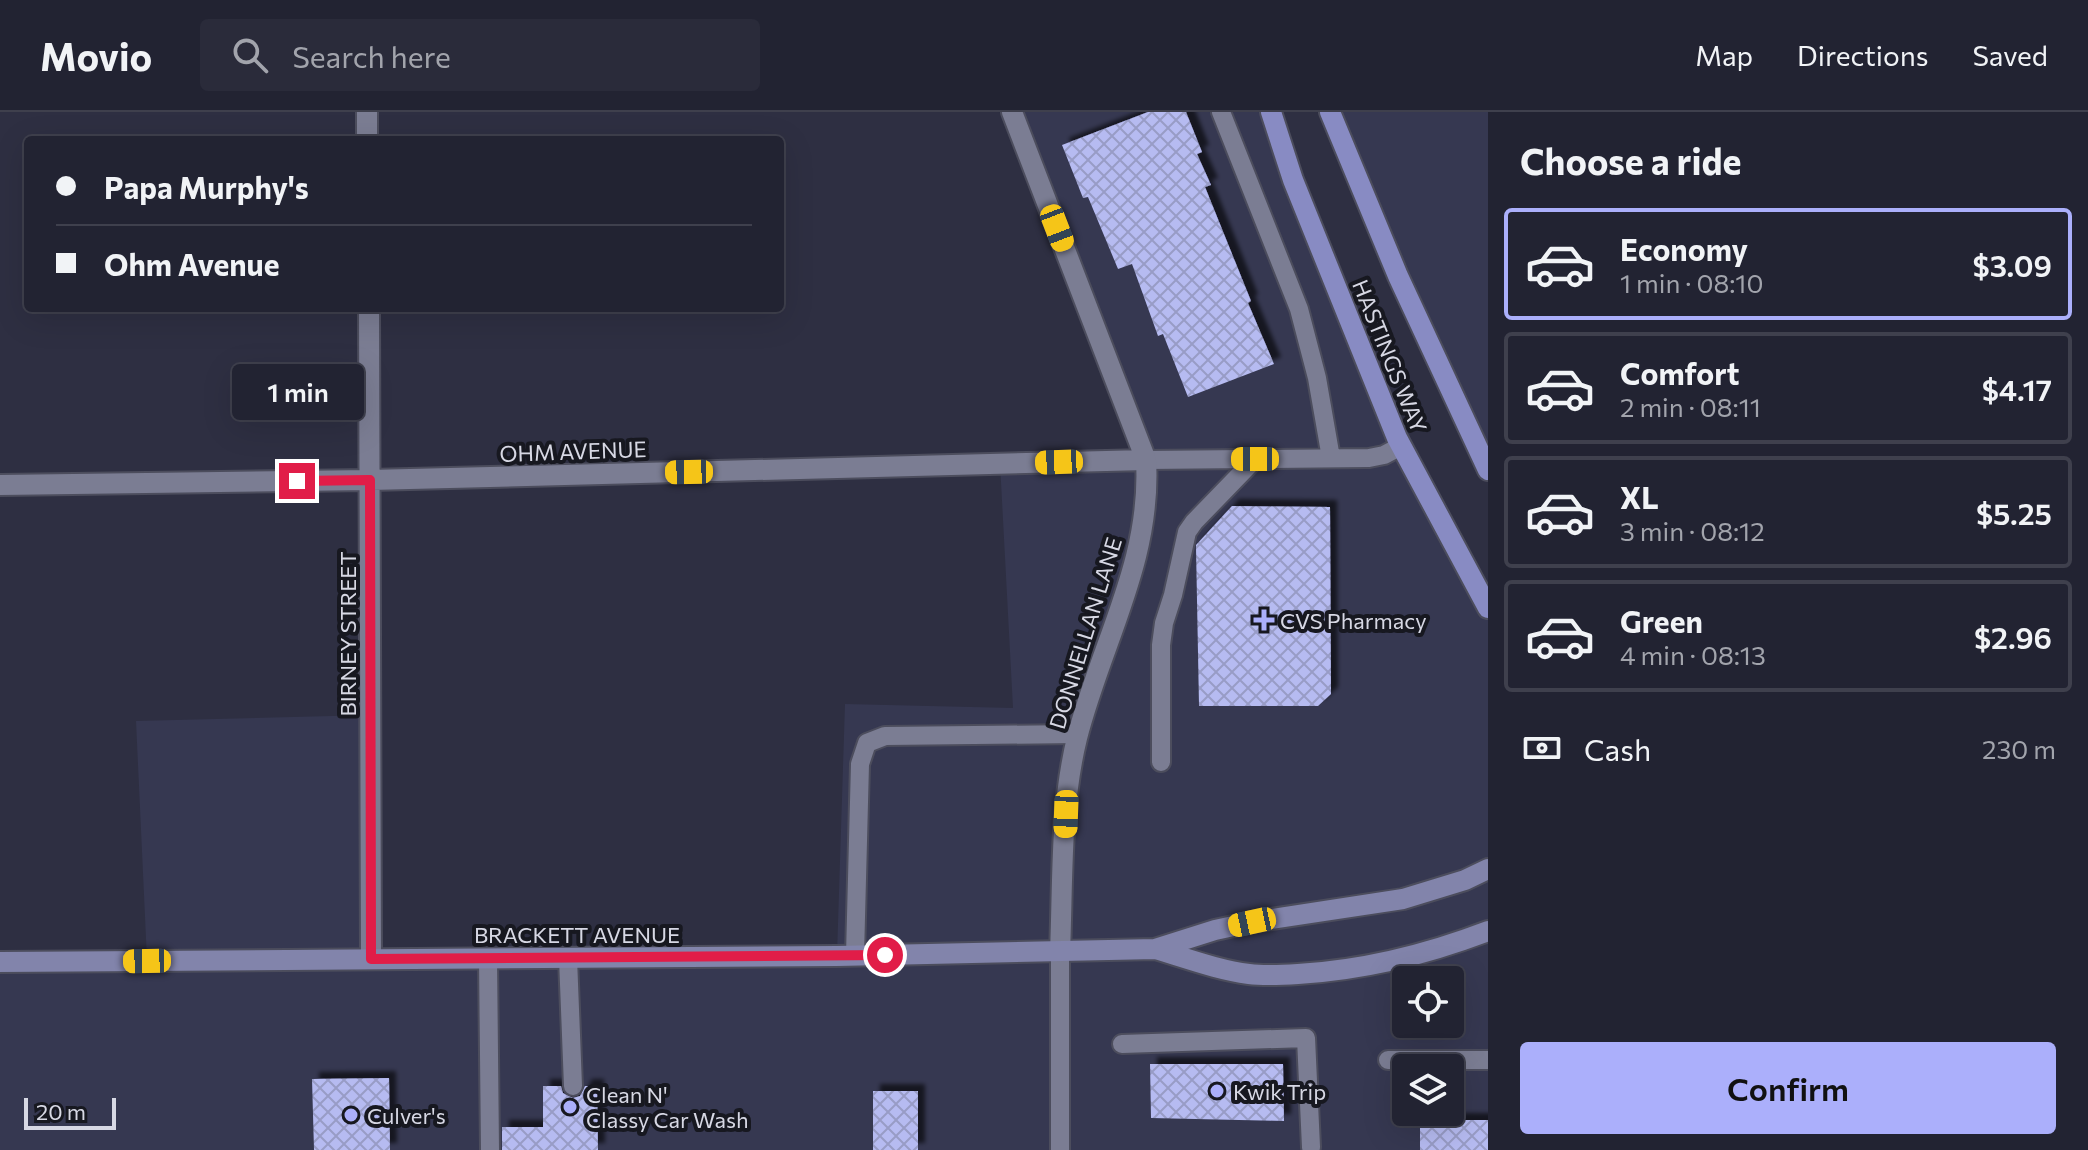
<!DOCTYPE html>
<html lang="en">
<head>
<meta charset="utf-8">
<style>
	:root { --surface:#222332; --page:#2a2b3a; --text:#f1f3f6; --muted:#a2a4ac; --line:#3f404d; --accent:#abaffb }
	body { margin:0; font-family:Commissioner,sans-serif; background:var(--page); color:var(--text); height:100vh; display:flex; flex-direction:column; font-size:30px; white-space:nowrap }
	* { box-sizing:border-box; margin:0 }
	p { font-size:26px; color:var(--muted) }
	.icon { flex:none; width:44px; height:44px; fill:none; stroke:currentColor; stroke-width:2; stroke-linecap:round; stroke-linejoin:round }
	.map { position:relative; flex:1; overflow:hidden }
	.panel { display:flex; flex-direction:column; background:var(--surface); width:600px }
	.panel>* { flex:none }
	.hud { position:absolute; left:24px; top:24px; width:760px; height:176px; border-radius:8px; box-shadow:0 8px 32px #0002,0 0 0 2px var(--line); display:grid; align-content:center; height:176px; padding:0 32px; background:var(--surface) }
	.controls { position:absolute; left:1392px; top:854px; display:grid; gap:16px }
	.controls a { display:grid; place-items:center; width:72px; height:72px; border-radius:8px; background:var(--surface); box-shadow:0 8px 32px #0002,0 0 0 2px var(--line); font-size:40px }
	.scale { position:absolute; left:24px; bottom:20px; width:92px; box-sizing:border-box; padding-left:8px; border:4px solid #d7d8e4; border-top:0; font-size:22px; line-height:28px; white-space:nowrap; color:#d7d8e4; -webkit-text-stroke:6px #171820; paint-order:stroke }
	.end { position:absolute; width:36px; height:36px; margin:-18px; border:10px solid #e11d48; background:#fff; box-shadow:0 0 0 4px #fff }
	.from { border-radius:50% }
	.bubble { position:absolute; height:56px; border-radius:8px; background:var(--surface); box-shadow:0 8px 32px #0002,0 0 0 2px var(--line); font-size:26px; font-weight:600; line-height:56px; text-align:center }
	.car { position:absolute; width:24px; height:48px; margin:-24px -12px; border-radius:10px; box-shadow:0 0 6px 2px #0007; background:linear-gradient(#f5c518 24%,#345 0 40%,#f5c518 0 76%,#345 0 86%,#f5c518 0) }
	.hud b { display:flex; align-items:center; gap:28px; height:76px; font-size:30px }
	.hud b+b { border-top:2px solid var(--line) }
	.hud i { width:20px; height:20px; background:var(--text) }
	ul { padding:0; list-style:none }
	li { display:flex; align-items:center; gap:24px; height:112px; margin:0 16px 12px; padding:0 16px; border:4px solid var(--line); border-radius:8px }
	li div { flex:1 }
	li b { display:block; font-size:30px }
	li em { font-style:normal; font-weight:600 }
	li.on { border-color:var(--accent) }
	li>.icon { width:72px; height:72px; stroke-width:1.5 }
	h2 { padding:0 32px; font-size:36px; line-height:96px }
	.pay { display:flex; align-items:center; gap:20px; height:88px; padding:0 32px; font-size:30px }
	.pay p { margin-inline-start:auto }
	.button { display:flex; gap:16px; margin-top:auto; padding:16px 32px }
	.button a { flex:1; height:92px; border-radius:8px; background:var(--accent); color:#111; font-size:32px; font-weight:600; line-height:92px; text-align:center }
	header { display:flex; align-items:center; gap:48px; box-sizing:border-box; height:112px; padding:0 40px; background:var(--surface); border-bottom:2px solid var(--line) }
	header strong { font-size:38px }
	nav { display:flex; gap:44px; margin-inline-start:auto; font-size:28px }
	.search { width:560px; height:72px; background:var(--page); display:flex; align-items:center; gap:20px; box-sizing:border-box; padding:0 28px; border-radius:8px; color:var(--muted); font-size:30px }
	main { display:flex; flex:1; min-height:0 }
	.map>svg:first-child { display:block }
	.built { fill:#363851; fill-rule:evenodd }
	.building { fill:url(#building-cross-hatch); filter:url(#shadow) }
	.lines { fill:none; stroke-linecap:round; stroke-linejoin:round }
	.lane-casing { stroke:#4c4d5d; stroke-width:22 }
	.street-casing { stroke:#4c4d5d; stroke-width:24 }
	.secondary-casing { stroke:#4c4d5d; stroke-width:24 }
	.primary-casing { stroke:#4c4d5d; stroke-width:24 }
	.lane { stroke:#7b7d93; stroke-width:18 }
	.street { stroke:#7b7d93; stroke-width:20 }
	.secondary { stroke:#8284ab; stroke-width:20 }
	.primary { stroke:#888bc3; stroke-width:20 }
	.route { stroke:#e11d48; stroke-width:10 }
	.poi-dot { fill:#abaffb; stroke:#171820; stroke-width:3 }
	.labels { text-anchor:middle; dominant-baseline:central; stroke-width:8; stroke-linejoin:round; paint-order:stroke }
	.street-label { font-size:22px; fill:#d7d8e4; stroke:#171820 }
	.poi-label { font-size:22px; fill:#d7d8e4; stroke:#171820; text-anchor:start }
</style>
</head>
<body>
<header>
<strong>Movio</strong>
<div class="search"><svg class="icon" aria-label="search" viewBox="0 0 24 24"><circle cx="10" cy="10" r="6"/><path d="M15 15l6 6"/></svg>Search here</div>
<nav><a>Map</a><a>Directions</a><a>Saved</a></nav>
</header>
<main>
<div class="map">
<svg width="1488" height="1038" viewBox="0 0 1488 1038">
	<defs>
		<pattern id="building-cross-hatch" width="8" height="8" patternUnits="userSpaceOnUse" patternTransform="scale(2)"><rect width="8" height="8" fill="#b6bbf1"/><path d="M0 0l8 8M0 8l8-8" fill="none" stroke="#989cc6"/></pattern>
		<filter id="shadow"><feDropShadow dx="7" dy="-7" stdDeviation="2" flood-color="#0009"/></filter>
	</defs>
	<rect width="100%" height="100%" fill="#2e2f42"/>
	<!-- built -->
	<path class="built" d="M1012,0H1271L1397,326L1488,496V1038H0V850L147,848L136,609L371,603V847L837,843L845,592L1013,596L1000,351L1146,348ZM1406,868H1450V912H1406ZM1406,956H1450V1000H1406Z
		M1330,0H1488V358Z"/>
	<!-- building -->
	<path class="building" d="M1148,0H1186L1202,40L1197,42L1211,73L1205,75L1251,189L1248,191L1274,252L1188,285L1163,222L1158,224L1132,152L1118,157L1088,85L1083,86L1062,33Z
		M1232,394L1330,395L1331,582L1318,594H1199L1196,436V433Z
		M1150,952H1283L1284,1009L1151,1006Z
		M389,966L390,1038H314L312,967Z
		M543,974H561L563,981L573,986L580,984L585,974H597L598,1038H502V1015H543Z
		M873,979H918V1038H873Z
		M1420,1008H1488V1038H1420Z"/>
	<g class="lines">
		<defs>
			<path id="lane" d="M1221,0L1299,197L1317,266L1331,346
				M1146,348L1369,346L1384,343L1401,334
				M1161,650V533L1164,511L1173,483L1187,420L1194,410L1255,347
				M855,843L860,652L867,631L885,624L1078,622
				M488,846L490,1038
				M568,846L573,974
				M1122,932L1306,926L1311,1035
				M1388,948H1488
				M1060,1038V840"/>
			<path id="street" d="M367,0V28
				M1012,0L1146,348C1152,449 1101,531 1077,626C1060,695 1063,769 1060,840
				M369,196L371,847
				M0,373L370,368L1146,348"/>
			<path id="secondary" d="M1155,837C1186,846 1217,858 1249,862C1265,864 1282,863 1298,862C1363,858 1428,842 1488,819
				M0,850L837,844L1155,837L1215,818L1252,810L1403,787L1465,768L1488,757"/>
			<path id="primary" d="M1271,0L1293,68L1397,326L1488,496
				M1330,0L1398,164L1488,358"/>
		</defs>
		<!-- lane casing -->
		<use href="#lane" class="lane-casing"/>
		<!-- street casing -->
		<use href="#street" class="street-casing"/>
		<!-- secondary casing -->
		<use href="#secondary" class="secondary-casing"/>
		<!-- primary casing -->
		<use href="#primary" class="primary-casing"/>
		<!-- lane -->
		<use href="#lane" class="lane"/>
		<!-- street -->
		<use href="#street" class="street"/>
		<!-- secondary -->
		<use href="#secondary" class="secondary"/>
		<!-- primary -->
		<use href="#primary" class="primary"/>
	</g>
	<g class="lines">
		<!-- route -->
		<path class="route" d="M297,369L370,368L371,847L885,843"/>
	</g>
	<!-- markers -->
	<g class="poi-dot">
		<path d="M1260 496h8v8h8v8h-8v8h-8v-8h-8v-8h8z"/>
		<circle cx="1217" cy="979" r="8"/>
		<circle cx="570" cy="995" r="8"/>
		<circle cx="351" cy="1003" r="8"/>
	</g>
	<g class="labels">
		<!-- street labels -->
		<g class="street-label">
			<text transform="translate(1390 244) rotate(68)">HASTINGS WAY</text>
			<text transform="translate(573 339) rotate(-2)">OHM AVENUE</text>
			<text transform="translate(1085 521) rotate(-73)">DONNELLAN LANE</text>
			<text transform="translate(347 522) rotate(-90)">BIRNEY STREET</text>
			<text x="577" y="822">BRACKETT AVENUE</text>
		</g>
		<!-- poi labels -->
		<g class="poi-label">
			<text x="1280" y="508">CVS Pharmacy</text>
			<text x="1233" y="979">Kwik Trip</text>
			<text x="586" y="982">Clean N'<tspan x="586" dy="25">Classy Car Wash</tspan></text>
			<text x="367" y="1003">Culver's</text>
		</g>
	</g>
</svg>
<div class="controls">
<a><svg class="icon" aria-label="locate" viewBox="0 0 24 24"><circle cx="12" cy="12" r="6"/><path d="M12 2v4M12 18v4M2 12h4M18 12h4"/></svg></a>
<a><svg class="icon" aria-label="layers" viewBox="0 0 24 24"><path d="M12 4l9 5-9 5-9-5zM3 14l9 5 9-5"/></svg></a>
</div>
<div class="scale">20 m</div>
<i class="end from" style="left:885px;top:843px"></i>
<i class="end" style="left:297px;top:369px"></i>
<div class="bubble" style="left:232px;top:252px;width:132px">1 min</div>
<i class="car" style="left:1057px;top:116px;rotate:159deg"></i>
<i class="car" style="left:1255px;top:347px;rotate:270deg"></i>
<i class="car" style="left:1059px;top:350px;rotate:268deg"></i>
<i class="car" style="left:689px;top:360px;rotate:269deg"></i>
<i class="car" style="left:1066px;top:702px;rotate:182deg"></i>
<i class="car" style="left:1252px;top:810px;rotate:258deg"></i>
<i class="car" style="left:147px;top:849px;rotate:269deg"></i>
<div class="hud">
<b><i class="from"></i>Papa Murphy's</b>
<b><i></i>Ohm Avenue</b>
</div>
</div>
<section class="panel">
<h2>Choose a ride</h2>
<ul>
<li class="on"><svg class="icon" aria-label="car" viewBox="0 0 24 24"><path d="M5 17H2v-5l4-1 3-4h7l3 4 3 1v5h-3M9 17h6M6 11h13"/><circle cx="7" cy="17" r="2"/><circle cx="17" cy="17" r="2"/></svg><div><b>Economy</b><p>1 min · 08:10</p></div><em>$3.09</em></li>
<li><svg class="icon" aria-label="car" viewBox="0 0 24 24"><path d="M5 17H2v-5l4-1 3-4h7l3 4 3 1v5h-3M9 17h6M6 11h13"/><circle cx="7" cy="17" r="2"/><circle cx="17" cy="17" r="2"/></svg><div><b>Comfort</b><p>2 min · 08:11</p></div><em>$4.17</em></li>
<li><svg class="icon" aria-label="car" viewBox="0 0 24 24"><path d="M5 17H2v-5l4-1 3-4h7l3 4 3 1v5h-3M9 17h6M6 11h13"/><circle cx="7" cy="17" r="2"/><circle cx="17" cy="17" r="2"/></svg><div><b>XL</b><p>3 min · 08:12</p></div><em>$5.25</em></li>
<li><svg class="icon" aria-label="car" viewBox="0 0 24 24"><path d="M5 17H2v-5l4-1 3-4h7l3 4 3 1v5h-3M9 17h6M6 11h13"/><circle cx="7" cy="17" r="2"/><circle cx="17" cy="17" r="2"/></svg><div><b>Green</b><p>4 min · 08:13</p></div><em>$2.96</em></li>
</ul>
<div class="pay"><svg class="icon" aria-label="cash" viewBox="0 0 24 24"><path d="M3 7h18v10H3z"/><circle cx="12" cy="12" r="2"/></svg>Cash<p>230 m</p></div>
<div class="button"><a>Confirm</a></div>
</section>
</main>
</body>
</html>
